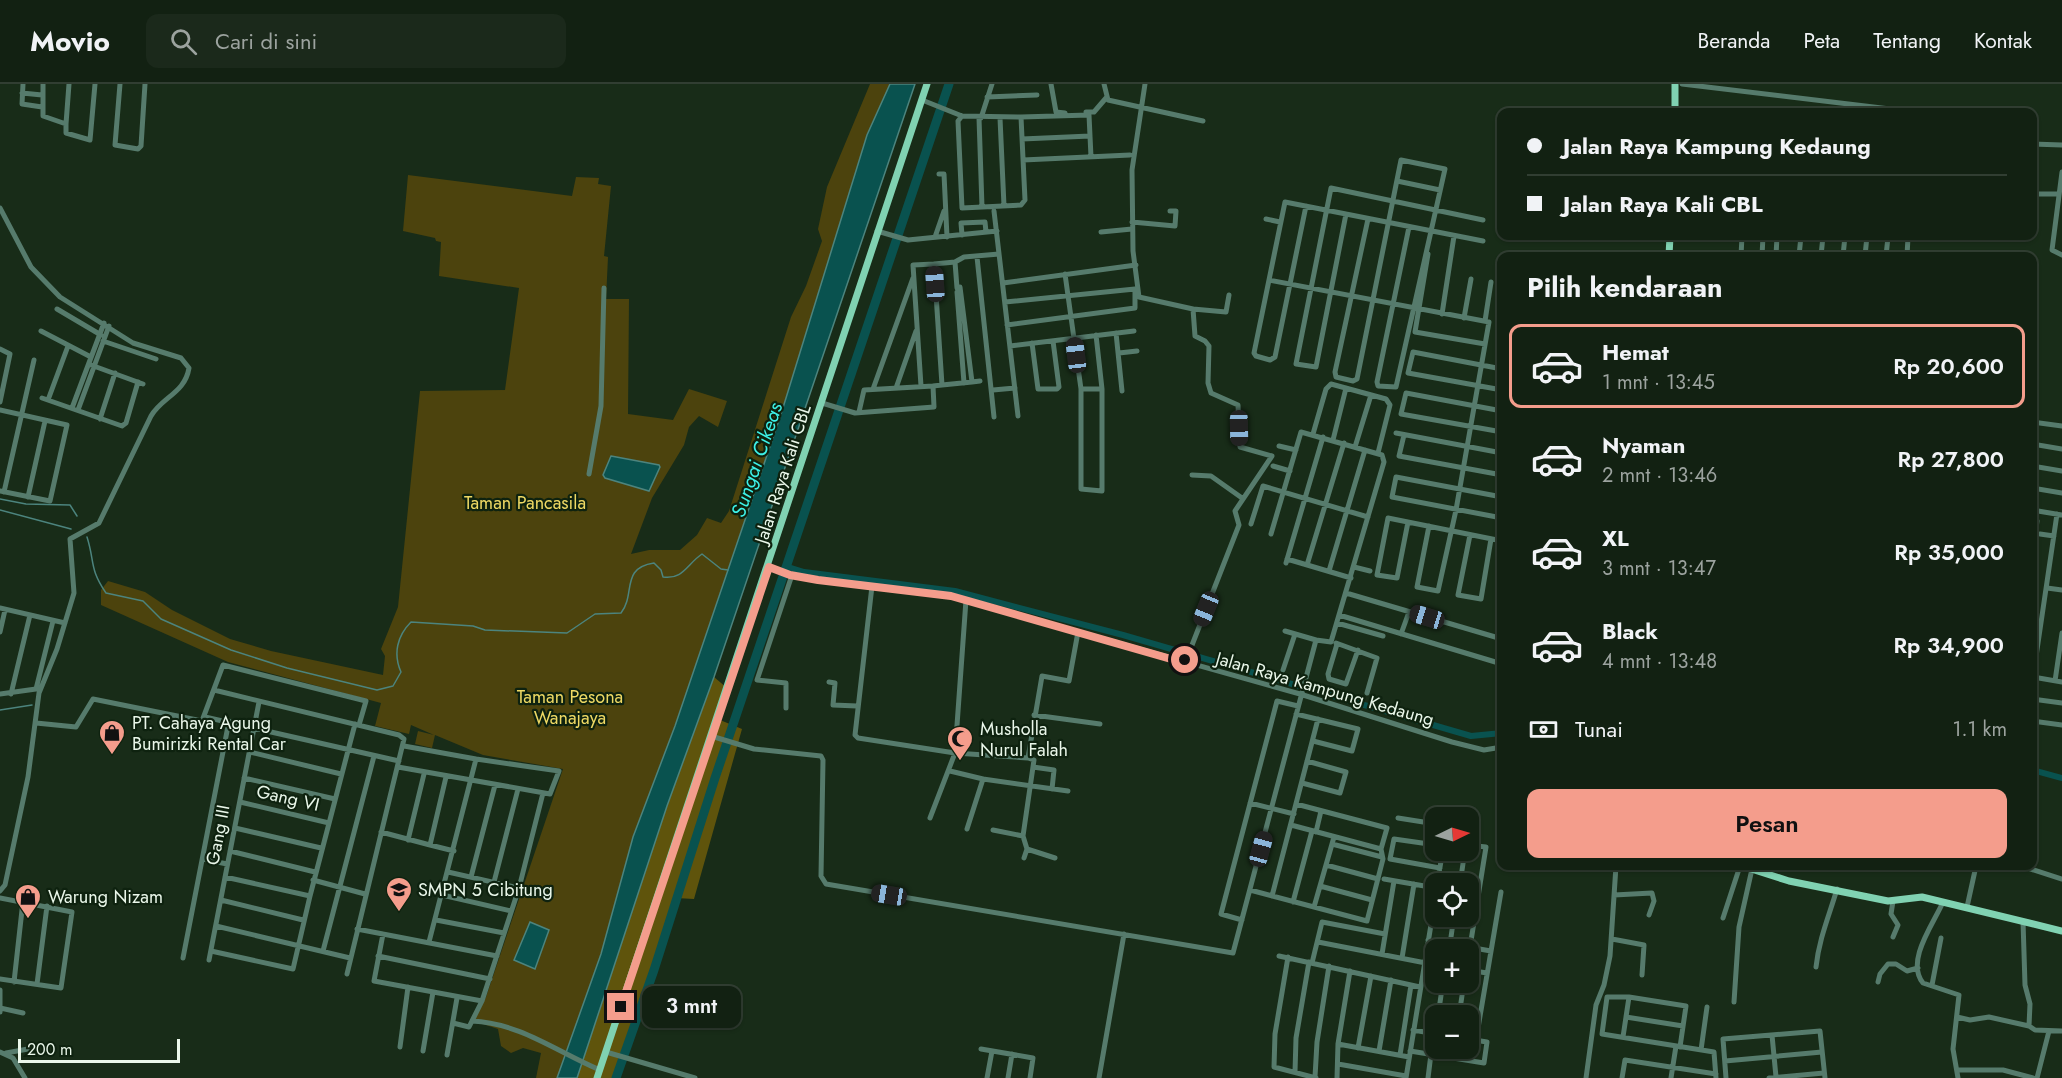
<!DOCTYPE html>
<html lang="id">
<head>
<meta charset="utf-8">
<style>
	:root { --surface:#122112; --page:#1b291b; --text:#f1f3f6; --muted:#9ca39f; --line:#313e32; --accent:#f49d8c }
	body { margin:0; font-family:Jost,sans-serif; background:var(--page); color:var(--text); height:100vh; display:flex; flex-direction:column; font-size:22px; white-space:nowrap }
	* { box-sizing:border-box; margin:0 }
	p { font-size:20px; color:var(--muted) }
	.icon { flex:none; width:33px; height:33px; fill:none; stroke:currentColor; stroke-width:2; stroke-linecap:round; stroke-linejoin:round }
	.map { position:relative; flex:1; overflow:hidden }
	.sheet { position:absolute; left:1497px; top:168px; width:540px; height:618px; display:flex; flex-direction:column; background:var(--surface); border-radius:12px; box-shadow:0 2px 4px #0004,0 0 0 2px var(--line) }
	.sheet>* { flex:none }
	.hud { position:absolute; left:1497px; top:24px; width:540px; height:132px; border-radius:12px; box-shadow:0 2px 4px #0004,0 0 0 2px var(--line); display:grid; align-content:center; height:132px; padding:0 30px; background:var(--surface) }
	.needle { width:39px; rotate:85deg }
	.buttons { position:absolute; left:1425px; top:723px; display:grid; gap:12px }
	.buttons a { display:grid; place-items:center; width:54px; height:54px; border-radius:12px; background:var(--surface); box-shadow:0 2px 4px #0004,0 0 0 2px var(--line); font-size:30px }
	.scale { position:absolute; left:18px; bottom:15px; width:162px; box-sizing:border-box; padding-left:6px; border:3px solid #eaf7ea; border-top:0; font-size:16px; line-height:21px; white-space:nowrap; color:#eaf7ea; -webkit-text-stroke:4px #0e220f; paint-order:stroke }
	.end { position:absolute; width:27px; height:27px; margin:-14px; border:8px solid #f49d8c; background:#111; box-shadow:0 0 0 3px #111 }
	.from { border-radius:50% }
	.bubble { position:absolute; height:42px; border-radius:12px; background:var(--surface); box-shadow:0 2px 4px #0004,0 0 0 2px var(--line); font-size:20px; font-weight:600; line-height:42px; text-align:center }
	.car { position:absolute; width:18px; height:36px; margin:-18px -9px; border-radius:8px; box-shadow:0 0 4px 2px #0007; background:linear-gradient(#222 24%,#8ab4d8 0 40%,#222 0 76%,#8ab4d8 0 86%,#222 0) }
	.hud b { display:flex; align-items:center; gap:21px; height:57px; font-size:22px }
	.hud b+b { border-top:2px solid var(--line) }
	.hud i { width:15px; height:15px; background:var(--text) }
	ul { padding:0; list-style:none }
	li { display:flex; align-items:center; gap:18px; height:84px; margin:0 12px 9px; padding:0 18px; border:3px solid transparent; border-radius:12px }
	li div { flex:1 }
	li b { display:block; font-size:22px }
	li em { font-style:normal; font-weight:600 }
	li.active { border-color:var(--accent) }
	li>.icon { width:54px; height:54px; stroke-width:1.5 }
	h2 { padding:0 30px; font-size:27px; line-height:72px }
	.pay { display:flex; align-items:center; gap:15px; height:66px; padding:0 30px; font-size:22px }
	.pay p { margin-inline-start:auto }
	.cta { display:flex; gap:12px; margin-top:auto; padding:12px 30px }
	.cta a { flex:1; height:69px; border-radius:12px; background:var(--accent); color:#111; font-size:24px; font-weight:600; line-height:69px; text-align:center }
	header { display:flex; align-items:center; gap:36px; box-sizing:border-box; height:84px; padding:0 30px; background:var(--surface); border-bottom:2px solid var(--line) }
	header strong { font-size:28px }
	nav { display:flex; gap:33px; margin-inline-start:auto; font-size:21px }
	.search { width:420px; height:54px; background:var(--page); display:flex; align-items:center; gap:15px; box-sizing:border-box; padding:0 21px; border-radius:12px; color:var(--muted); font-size:22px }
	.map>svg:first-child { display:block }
	.green { fill:#4c430d }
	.forest { fill:#5f540c }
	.water { fill:#09524f; stroke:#4c847e; stroke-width:1.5 }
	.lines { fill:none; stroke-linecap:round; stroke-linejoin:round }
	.stream { stroke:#4c847e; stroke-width:1.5 }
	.canal { stroke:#09524f; stroke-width:6 }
	.river { stroke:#09524f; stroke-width:9 }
	.minor { stroke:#567b6c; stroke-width:5 }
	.major { stroke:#80d2b2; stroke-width:7 }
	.route { stroke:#f49d8c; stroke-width:8 }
	.labels { text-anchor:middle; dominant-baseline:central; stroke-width:4.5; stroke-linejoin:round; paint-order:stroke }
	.street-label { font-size:18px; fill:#eaf7ea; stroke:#0e220f }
	.park-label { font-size:18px; fill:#eed964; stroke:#0e220f }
	.poi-label { font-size:18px; fill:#eaf7ea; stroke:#0e220f; text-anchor:start }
	.water-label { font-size:20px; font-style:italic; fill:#3df1e8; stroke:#0e220f }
</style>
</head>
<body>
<header>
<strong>Movio</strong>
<div class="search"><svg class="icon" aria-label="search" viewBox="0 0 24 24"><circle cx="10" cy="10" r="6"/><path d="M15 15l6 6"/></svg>Cari di sini</div>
<nav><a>Beranda</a><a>Peta</a><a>Tentang</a><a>Kontak</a></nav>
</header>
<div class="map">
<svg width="2062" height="994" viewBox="0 0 2062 994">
	<rect width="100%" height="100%" fill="#182c18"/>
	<!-- green -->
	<path class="green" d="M870,0H890L867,51L791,299L676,639L633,753L601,870L557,994H536L541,969L523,964L511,969L501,962L498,945L474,937L486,913L563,685L483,671L435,651L432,664L415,660L418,647L434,651L411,641L409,650L375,642L381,619L228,578L101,521V506L108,497L145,508L172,526L230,555L271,567L383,591L385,572L381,565L398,523L420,307L505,306L519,204L439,192L441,158L436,157L435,154L403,147L408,91L572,112L576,93L599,94L598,100L611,102L604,172L608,173L606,215H629L628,330L673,336L689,305L727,317L718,343L699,332L689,343L684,361L652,414L631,470L649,466H680L697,451L707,434L721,439L729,427L791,233L806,202L822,157L818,145L827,103Z"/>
	<!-- forest -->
	<path class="forest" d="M714,593L727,604L720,636L742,645L694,815L676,814L615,994H577L667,722Z"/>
	<!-- water -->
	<path class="water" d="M890,0H915L714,593L667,722L584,973L577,994H557L601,870L633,753L675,642L782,327L867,51Z
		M611,372L659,381L660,383L649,407L605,394L603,391Z
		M530,838L549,846L535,885L514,876Z"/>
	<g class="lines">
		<!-- stream -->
		<path class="stream" d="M0,415L26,420L70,421L77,432
			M0,426L71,445
			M87,453C95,478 89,484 106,509L143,517L161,535L231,566L287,584L377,606L393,602L401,588C393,570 397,552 411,538L473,542L485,546L567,549L595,530L621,529C636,510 620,484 654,479L661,486L663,493C683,496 687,480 702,470L721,485L728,486
			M0,626L32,621"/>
		<!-- canal -->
		<path class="canal" d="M788,483L804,488L955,507L1123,551L1471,652L1502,649
			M2032,686L2062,694"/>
		<!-- river -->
		<path class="river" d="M616,994L654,886L715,694L949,0"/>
		<!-- minor -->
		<path class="minor" d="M23,0L22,20L42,23
			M43,0V32L66,40V49L90,56L95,0
			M120,0L115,61L138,65L141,62L145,0
			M1051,0L1056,28L1065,29
			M1104,0L1108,16L1203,37
			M1145,0L1132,86L1133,167L1139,213L1193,225L1195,252L1205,257L1209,262L1208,299L1211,309L1238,321L1240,363L1272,372L1235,427L1239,441L1185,579
			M1682,0L1915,28
			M22,9L42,11
			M987,13L1037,11
			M922,16L962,32L1021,33L1025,116L1021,121L962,124L958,37L962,32
			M1086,28H1094L1106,14
			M1021,33L1089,31L1091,73
			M979,34L982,123
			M981,34L992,0
			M1000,34L1004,122
			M66,40L69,0
			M1022,55L1090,52
			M2032,60L2062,61
			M1023,76L1130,71
			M2062,88L2052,166L2062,171
			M939,90H944L947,153
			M1397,97L1440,106
			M2032,110H2058
			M1306,122L1275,273L1270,276L1256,272L1254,269L1285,118L1483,157
			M0,124L31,183L60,213L133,259L181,274L189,284C185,309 162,313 151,332L99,439L70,455L74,509L57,565L39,609L28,693L5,801L0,807
			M994,127L1018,332
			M1346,130L1316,283L1296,280L1331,104L1483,136
			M1266,135L1280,138
			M1368,135L1335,288L1336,293L1353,297L1357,295L1401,76L1445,85L1396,303L1378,302L1377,298L1409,143
			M1132,138L1175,142L1176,127H1170
			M877,147L908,156L997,147
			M1101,148L1132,145
			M962,151L961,139L985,138L986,148
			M1874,152L1908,154
			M935,153L944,127
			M1428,170L1415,248L1485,260
			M1741,172L1742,152
			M1762,172L1763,152
			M1776,172L1777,152
			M1799,172L1801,152
			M1821,172L1823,152
			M1843,172L1845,152
			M1865,172L1867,152
			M1886,172L1888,153
			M1907,172L1908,153
			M977,173L994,333
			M955,178L957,204
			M1065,190L1081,305H1102L1096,251
			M1269,196L1489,238L1456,426L1438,507L1417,503L1429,442
			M1003,199L1136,181
			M960,203L972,298L980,297
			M957,208L964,299
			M1005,218L1135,205V224L1007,241
			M57,225L101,251
			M1193,225L1226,228L1229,211
			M1442,230L1454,152
			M1464,234L1471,195
			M1485,237L1491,198
			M41,247L89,272
			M1116,249L1122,307
			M103,257L156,275
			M1032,259L1038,305H1057L1059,303L1053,257
			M1010,262L1134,247
			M0,265L10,270L0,318
			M1119,269L1137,267
			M91,281L143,300
			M1502,285L1413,268L1408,289L1502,306
			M972,298L942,301L934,180L955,178L964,173L999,170
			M921,302L913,181L934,180
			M896,304L916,247
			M873,305L913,194
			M1081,305V405L1102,407V305
			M993,306L1015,304
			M42,314L122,342L126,339L138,298
			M48,316L68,262
			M822,319L855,329L934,323L933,302L942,301
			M72,324L104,239
			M0,326L67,341L50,417L0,407
			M78,326L109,242
			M1502,327L1406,309L1401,330L1502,348
			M859,328L864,306L933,302
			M100,335L115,289
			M2032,338L2062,342
			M1396,349L1502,369
			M1313,350L1326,305L1331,300L1386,315L1390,321L1378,369
			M1404,351L1399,372L1502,391
			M1333,356L1346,304
			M2032,360L2062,365
			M1279,362L1296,366
			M1355,363L1371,311
			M1273,382L1290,387
			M2032,382L2062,387
			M589,390L601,322L604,204
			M1192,391L1211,392L1242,414
			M2032,404L2062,409
			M4,408L34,276
			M28,413L45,337
			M1502,413L1396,393L1392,413L1502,434
			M2038,427L2062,431
			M2057,430L2033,593L2062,598
			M2032,437H2037L2034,459
			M1408,438L1397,494L1377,491L1388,434L1502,457
			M1251,440L1263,402L1368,433
			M2040,450L2054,452
			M1470,451L1458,511L1481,515L1491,455
			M1287,475L1351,494
			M1286,479L1323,353
			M2033,480L2034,459
			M1307,481L1344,359
			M769,483L790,491L818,496L951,512L1300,610L1452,658L1484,666L1502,663
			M1354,483L1370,487
			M1329,487L1365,366
			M2032,501L2035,502L2032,523
			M872,502L855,651L858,654L955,669L1028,674L1034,676L1023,752L1027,765L1024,774
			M2047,504L2062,506
			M1346,509L1502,555
			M1502,513V525
			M0,524L65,539
			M1339,531L1502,580
			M1337,539L1383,552
			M1285,547L1316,556
			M0,548L5,526
			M1401,550L1409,528
			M1336,559L1377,574L1367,609
			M1337,560L1328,590L1329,595L1346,600L1358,566
			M1283,586L1295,550
			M2055,597L2062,549
			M829,598L835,599L833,621L857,622
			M214,606L399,651L404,655L347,890
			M0,610L36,605L53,537
			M11,610L30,531
			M2032,615L2062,619
			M786,624V599L757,596L792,491
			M1296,630L1358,645L1352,667L1313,657
			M1034,631L1100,640
			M205,633L399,677
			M2032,637L2062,641
			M36,639L76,643L93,615L202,637L223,581L366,617L359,641
			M711,652L754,665L821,672L823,676L821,792L826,800L1233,869L1316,556L1331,558L1384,378L1382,371L1301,348L1271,450
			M404,662L476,675L429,858
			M250,668L341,690
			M1028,674L1042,592L1069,597L1078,548
			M398,683L550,710L559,687L476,675
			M1033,683L1054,686L1052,705
			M950,687L983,695L1068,707
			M244,694L335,715
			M1302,699L1340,709L1346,688L1307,677
			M240,718L329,739
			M1250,719L1294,730
			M930,734L955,669L966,516
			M1398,734L1436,740
			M1291,741L1381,765
			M235,744L321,764
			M967,745L983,695
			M993,746L1023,752
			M381,748L430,761L446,693
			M1316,748L1321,727
			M408,756L424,690
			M1332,760L1382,773
			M430,761L454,767
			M1436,761L1394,755L1390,775L1440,784
			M1468,761L1486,763L1470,863
			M1027,765L1055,774
			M230,767L315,788
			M203,775L227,780
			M1326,781L1378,795
			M2021,782L2062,795
			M448,788L519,804
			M225,793L310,812L355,640
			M471,793L495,701
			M1384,795L1436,804
			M313,796L365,810
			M494,798L518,705
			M1437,800L1443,766
			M1460,800L1465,766
			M1320,802L1372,816
			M1250,806L1367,837L1383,775L1381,765L1387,744L1296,720
			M442,811L511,827
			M1614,811L1652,809L1654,817L1649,831
			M1272,812L1318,635
			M0,814L72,828L61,904L0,895
			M221,816L303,836
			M1893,817L1891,830L1898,841L1893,853
			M1293,818L1312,747
			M1943,818C1934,839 1905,877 1923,899L1959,911L1953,965L1958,994
			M1314,823L1334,753
			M1967,823L1976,782
			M1723,834L1740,782
			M436,836L504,849
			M1242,836L1221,830L1277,617L1298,622
			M2023,837L2025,901L2030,920L2029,942L2035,946L2062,947
			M216,842L350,874
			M357,845L497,872
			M383,850L374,897L482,917L519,804L543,709
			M1612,855L1644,861L1642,891
			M1428,856L1491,867
			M1318,858L1436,881
			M1450,860L1454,832
			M211,867L293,885L310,812
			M323,867L374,672
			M1382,870L1394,797
			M378,872L490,895
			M1279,872L1420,903
			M1288,873L1275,950L1274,983L1316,994
			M183,874L229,637
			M1402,874L1414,800
			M209,876L259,618
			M1312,879L1322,838L1385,850
			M1816,883C1819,855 1829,832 1837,805
			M1468,886L1487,889
			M14,898L23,817
			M1878,898L1880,890L1888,880H1896L1907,887L1918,884
			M37,900L47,822
			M1932,901L1941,854
			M0,906V928
			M1734,918L1739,843L1752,785
			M0,924L23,929
			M1438,932L1443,898
			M1459,932L1464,898
			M1626,933L1683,942
			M1957,933L1970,936L1989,933L2029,942
			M472,937C520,939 557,968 600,986
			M453,939L469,943L482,917
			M1413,946L1436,950
			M1772,951L1776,993
			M1623,953L1629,913
			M1476,956L1501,808
			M1338,960L1409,973
			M400,963L408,903
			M1680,963L1686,922L1629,913H1607L1602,950L1714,968L1716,994
			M1358,964L1371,892
			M981,965L1033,974L1030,994
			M1701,966L1707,923
			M423,967L433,908
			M1379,967L1391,896
			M1410,967L1484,979L1487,958L1468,955
			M0,968L13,974L25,994
			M606,968L695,994
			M6,969L28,965
			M447,971L457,914
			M1400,971L1411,901
			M1725,977L1822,968
			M1338,980L1406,992
			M1957,986H2003L2033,994
			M1295,988L1296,954L1309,878
			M1315,993L1317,958L1329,882
			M987,994L992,967
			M1008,994L1012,970
			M1099,994L1124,850
			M1337,994L1338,960L1350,887
			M1406,994L1436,810
			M1428,994L1431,970
			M1586,994L1596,921L1604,901L1610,872L1616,782
			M1622,994L1625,976L1716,990
			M1671,994L1676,962
			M1726,994L1723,955L1820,947L1825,994
			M1769,994L1824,989
			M2037,994L2049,947"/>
		<!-- major -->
		<path class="major" d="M1675,28V0
			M1669,172L1670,152
			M1742,782L1789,797L1888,817L1922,813L2062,847
			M597,994L927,0"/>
	</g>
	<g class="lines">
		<!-- route -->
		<path class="route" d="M621,923L769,483L790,491L818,496L951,512L1185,579V576"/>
	</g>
	<!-- icons -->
	<defs>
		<symbol id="shop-pin" viewBox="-11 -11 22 30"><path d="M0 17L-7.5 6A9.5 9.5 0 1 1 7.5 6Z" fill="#f49d8c" stroke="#0e220f"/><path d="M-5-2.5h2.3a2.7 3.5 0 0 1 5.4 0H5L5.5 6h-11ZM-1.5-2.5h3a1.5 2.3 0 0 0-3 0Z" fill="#111"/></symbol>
		<symbol id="mosque-pin" viewBox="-11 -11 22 30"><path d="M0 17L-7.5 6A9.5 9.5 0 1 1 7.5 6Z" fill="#f49d8c" stroke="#0e220f"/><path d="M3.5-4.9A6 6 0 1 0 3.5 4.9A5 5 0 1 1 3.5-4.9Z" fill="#111"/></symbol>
		<symbol id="school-pin" viewBox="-11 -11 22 30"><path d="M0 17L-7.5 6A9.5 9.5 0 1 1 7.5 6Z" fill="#f49d8c" stroke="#0e220f"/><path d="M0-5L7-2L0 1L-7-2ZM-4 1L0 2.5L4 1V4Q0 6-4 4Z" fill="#111"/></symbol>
	</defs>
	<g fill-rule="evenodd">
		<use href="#shop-pin" x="97" y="634" width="30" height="40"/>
		<use href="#mosque-pin" x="945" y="640" width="30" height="40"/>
		<use href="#school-pin" x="384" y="791" width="30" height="40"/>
		<use href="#shop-pin" x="13" y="798" width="30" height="40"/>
	</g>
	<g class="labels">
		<!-- street labels -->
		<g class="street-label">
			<text transform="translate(783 390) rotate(-72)">Jalan Raya Kali CBL</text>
			<text transform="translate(1325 605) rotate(16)">Jalan Raya Kampung Kedaung</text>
			<text transform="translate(288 714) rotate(13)">Gang VI</text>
			<text transform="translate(218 751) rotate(-79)">Gang III</text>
		</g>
		<!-- park labels -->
		<g class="park-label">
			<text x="525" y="419">Taman Pancasila</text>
			<text x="570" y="613">Taman Pesona<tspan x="570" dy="21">Wanajaya</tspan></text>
		</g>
		<!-- poi labels -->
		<g class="poi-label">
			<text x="132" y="639">PT. Cahaya Agung<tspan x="132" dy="21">Bumirizki Rental Car</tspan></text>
			<text x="980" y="645">Musholla<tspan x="980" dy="21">Nurul Falah</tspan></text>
			<text x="418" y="806">SMPN 5 Cibitung</text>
			<text x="48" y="813">Warung Nizam</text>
		</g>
		<!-- water labels -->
		<g class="water-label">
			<text transform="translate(757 376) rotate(-71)">Sungai Cikeas</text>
		</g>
	</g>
</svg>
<div class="buttons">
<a><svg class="needle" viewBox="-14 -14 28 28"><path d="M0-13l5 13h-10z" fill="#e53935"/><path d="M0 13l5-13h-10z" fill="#9ca39f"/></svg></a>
<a><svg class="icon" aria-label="locate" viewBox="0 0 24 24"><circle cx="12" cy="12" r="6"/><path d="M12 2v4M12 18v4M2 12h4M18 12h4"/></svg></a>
<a>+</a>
<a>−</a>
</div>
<div class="scale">200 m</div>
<i class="end from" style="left:1185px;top:576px"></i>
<i class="end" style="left:621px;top:923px"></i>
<div class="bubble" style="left:642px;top:902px;width:99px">3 mnt</div>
<i class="car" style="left:935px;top:200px;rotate:356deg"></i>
<i class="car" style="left:1076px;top:271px;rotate:353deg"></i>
<i class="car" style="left:1239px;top:344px;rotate:179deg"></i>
<i class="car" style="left:1206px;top:525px;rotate:202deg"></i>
<i class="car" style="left:1427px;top:533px;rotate:287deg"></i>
<i class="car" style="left:1261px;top:765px;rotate:15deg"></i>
<i class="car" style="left:889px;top:811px;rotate:279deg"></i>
<div class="hud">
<b><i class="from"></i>Jalan Raya Kampung Kedaung</b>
<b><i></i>Jalan Raya Kali CBL</b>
</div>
<section class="sheet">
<h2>Pilih kendaraan</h2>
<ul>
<li class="active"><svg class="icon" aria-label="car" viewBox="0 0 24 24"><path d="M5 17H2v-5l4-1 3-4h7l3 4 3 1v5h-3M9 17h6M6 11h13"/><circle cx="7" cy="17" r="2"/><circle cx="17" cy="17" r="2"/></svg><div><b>Hemat</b><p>1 mnt · 13:45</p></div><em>Rp 20,600</em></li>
<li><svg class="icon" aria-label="car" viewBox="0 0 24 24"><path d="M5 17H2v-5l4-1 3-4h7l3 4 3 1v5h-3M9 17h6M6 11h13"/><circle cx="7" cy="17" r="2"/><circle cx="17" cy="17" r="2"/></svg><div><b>Nyaman</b><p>2 mnt · 13:46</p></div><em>Rp 27,800</em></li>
<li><svg class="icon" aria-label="car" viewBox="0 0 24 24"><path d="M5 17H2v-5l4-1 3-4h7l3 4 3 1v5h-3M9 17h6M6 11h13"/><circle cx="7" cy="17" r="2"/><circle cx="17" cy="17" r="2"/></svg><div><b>XL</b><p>3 mnt · 13:47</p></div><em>Rp 35,000</em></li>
<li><svg class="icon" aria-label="car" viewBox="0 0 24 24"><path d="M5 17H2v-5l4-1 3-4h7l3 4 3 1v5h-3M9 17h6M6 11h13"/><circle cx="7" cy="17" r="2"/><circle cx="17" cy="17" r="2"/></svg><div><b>Black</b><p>4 mnt · 13:48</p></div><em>Rp 34,900</em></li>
</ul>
<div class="pay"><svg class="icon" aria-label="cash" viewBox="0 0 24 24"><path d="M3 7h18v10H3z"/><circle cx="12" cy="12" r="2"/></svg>Tunai<p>1.1 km</p></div>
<div class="cta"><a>Pesan</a></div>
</section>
</div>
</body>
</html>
